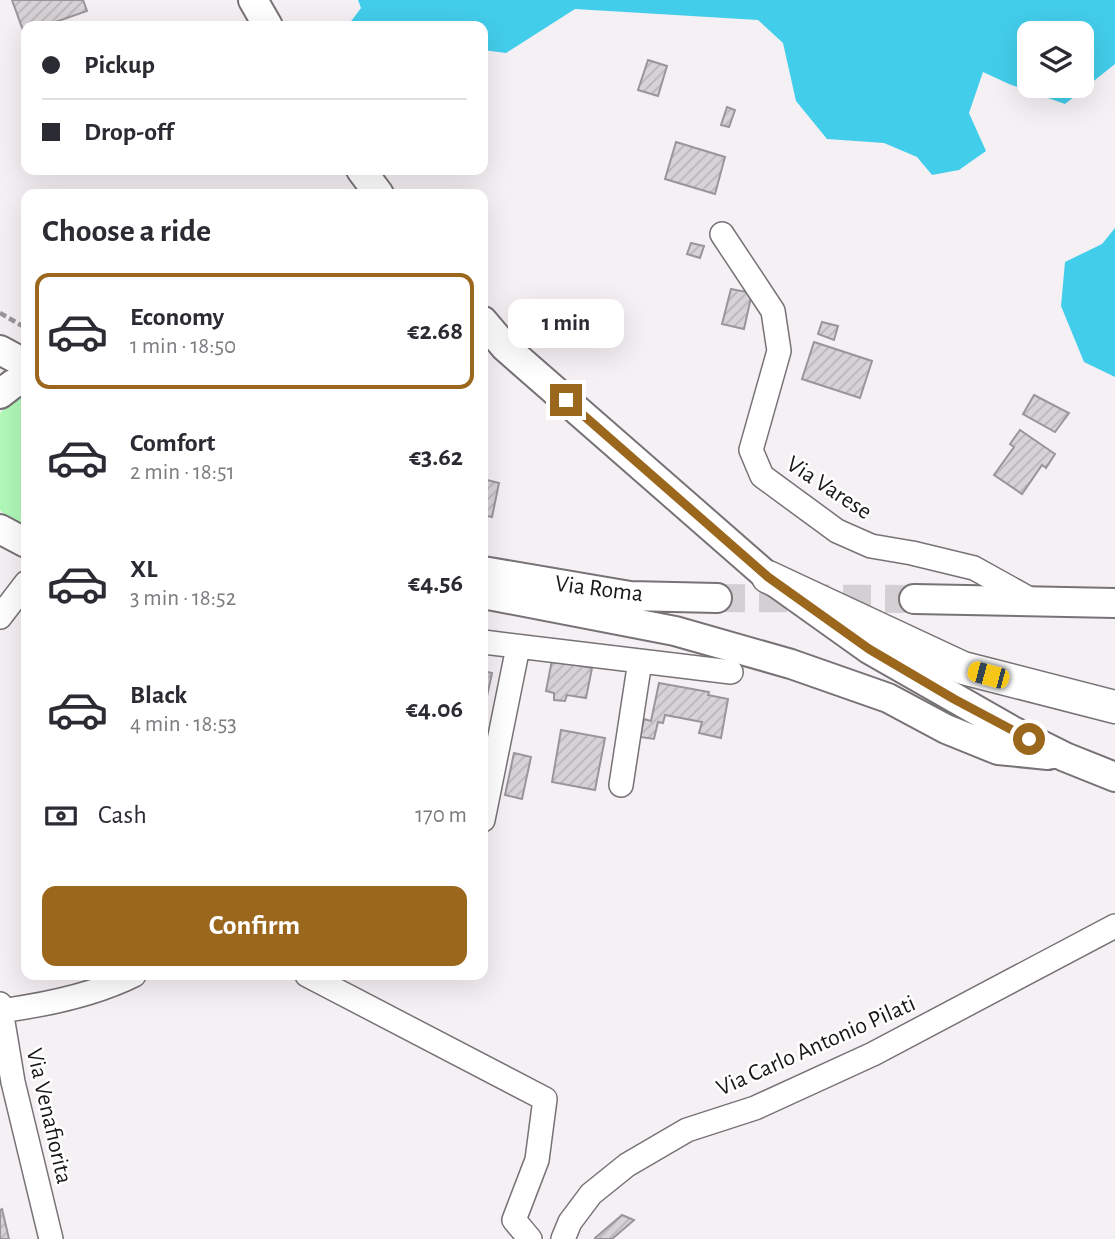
<!DOCTYPE html>
<html lang="en">
<head>
<meta charset="utf-8">
<style>
	:root { --surface:#fff; --page:#f2f2f3; --text:#2b2b33; --muted:#7c7c81; --line:#e1e1e2; --accent:#9b671d }
	body { margin:0; font-family:"Alegreya Sans",sans-serif; background:var(--page); color:var(--text); height:100vh; display:flex; flex-direction:column; font-size:26px; white-space:nowrap }
	* { box-sizing:border-box; margin:0 }
	p { font-size:23px; color:var(--muted) }
	.icon { flex:none; width:38px; height:38px; fill:none; stroke:currentColor; stroke-width:2; stroke-linecap:round; stroke-linejoin:round }
	.map { position:relative; flex:1; overflow:hidden }
	.sheet { position:absolute; left:21px; top:189px; width:467px; height:791px; display:flex; flex-direction:column; background:var(--surface); border-radius:14px; box-shadow:0 7px 28px #0002 }
	.sheet>* { flex:none }
	.banner { position:absolute; left:21px; top:21px; width:467px; height:154px; border-radius:14px; box-shadow:0 7px 28px #0002; display:grid; align-content:center; height:154px; padding:0 21px; background:var(--surface) }
	.fabs { position:absolute; left:1017px; top:21px; display:grid; gap:14px }
	.fabs a { display:grid; place-items:center; width:77px; height:77px; border-radius:14px; background:var(--surface); box-shadow:0 7px 28px #0002; font-size:35px }
	.end { position:absolute; width:32px; height:32px; margin:-16px; border:9px solid #9b671d; background:#fff; box-shadow:0 0 0 4px #fff }
	.from { border-radius:50% }
	.bubble { position:absolute; height:49px; border-radius:14px; background:var(--surface); box-shadow:0 7px 28px #0002; font-size:23px; font-weight:600; line-height:49px; text-align:center }
	.car { position:absolute; width:21px; height:42px; margin:-21px -10px; border-radius:9px; box-shadow:0 0 5px 2px #0007; background:linear-gradient(#f5c518 24%,#345 0 40%,#f5c518 0 76%,#345 0 86%,#f5c518 0) }
	.banner b { display:flex; align-items:center; gap:24px; height:66px; font-size:26px }
	.banner b+b { border-top:2px solid var(--line) }
	.banner i { width:18px; height:18px; background:var(--text) }
	ul { padding:0; list-style:none }
	li { display:flex; align-items:center; gap:21px; height:116px; margin:0 14px 10px; padding:0 7px; border:4px solid transparent; border-radius:14px }
	li div { flex:1 }
	li b { display:block; font-size:26px }
	li em { font-style:normal; font-weight:600 }
	li.on { border-color:var(--accent) }
	li>.icon { width:63px; height:63px; stroke-width:1.5 }
	h2 { padding:0 21px; font-size:32px; line-height:84px }
	.pay { display:flex; align-items:center; gap:18px; height:77px; padding:0 21px; font-size:26px }
	.pay p { margin-inline-start:auto }
	.cta { display:flex; gap:14px; margin-top:auto; padding:14px 21px }
	.cta a { flex:1; height:80px; border-radius:14px; background:var(--accent); color:#fff; font-size:28px; font-weight:600; line-height:80px; text-align:center }
	.map>svg:first-child { display:block }
	.green { fill:#b1f9b9 }
	.water { fill:#42ceeb; fill-rule:evenodd }
	.building { fill:url(#building-hatch); stroke:#9a9599; stroke-width:2 }
	.lines { fill:none; stroke-linecap:round; stroke-linejoin:round }
	.major-tunnel { stroke:#d4cfd3; stroke-width:28; stroke-dasharray:28 14; stroke-linecap:butt }
	.minor-casing { stroke:#777276; stroke-width:26 }
	.major-casing { stroke:#777276; stroke-width:32 }
	.highway-casing { stroke:#777276; stroke-width:35 }
	.path { stroke:#999599; stroke-width:4.5; stroke-dasharray:7 3.5; stroke-linecap:butt }
	.minor { stroke:#fff; stroke-width:23 }
	.major { stroke:#fff; stroke-width:28 }
	.highway { stroke:#fff; stroke-width:32 }
	.route { stroke:#9b671d; stroke-width:9 }
	.labels { text-anchor:middle; dominant-baseline:central; stroke-width:5; stroke-linejoin:round; paint-order:stroke }
	.street-label { font-size:24px; fill:#191719; stroke:#fff }
</style>
</head>
<body>
<div class="map">
<svg width="1115" height="1239" viewBox="0 0 1115 1239">
	<defs>
		<pattern id="building-hatch" width="6" height="6" patternUnits="userSpaceOnUse" patternTransform="scale(1.75)"><rect width="6" height="6" fill="#d7d2d6"/><path d="M-1 1l2-2M0 6l6-6M5 7l2-2" fill="none" stroke="#b8b4b7"/></pattern>
	</defs>
	<rect width="100%" height="100%" fill="#f5f0f4"/>
	<!-- green -->
	<path class="green" d="M26,394V530L8,519L0,510V413L12,402Z"/>
	<!-- water -->
	<path class="water" d="M358,0H1115V64L1065,104L1009,84L983,72L969,113L986,151L959,170L932,175L917,157L884,143L827,139L796,101L783,43L758,20L575,9L506,53L483,50V26H350L349,24L361,8ZM1082,33V86H1029V33Z
		M1115,228V377L1084,362L1061,306L1065,262L1102,244Z"/>
	<!-- building -->
	<path class="building" d="M12,0H83L87,11L44,26H26V33H24Z
		M648,60L667,66L658,96L638,90Z
		M727,107L735,110L729,127L721,125Z
		M676,142L725,157L715,194L665,179Z
		M691,243L704,246L700,258L687,254Z
		M731,289L752,293L744,329L722,324Z
		M822,322L838,326L834,340L818,334Z
		M814,342L872,361L860,398L802,379Z
		M1034,395L1069,413L1055,432L1023,414Z
		M1020,430L1055,454L1046,468L1042,465L1022,494L994,475L1014,447L1010,444Z
		M483,479L499,483L492,517L483,515Z
		M552,660L592,668L586,698L567,695L565,701L554,700V693L546,691Z
		M483,671L492,673L483,715Z
		M659,683L709,692L708,695L728,699L721,738L699,733L702,722L665,715L663,723L658,722L654,739L640,737L644,719L651,721Z
		M561,730L605,738L595,790L552,782Z
		M514,753L531,757L522,799L505,795Z
		M2,1209L9,1239H0V1210Z
		M622,1215L634,1220L612,1239H596L595,1238Z"/>
	<g class="lines">
		<!-- major-tunnel -->
		<path class="major-tunnel" d="M717,598L914,599"/>
		<defs>
			<path id="minor" d="M722,234L773,311L779,351L751,450L762,476L837,531L871,546L912,553L974,568L1035,602
				M0,617L26,583
				M483,642L731,672
				M621,785L640,661
				M483,820L518,647
				M307,975L545,1099L537,1160L514,1220L530,1239
				M0,1004L13,1082L51,1239
				M0,1011C45,1005 94,995 134,975
				M563,1239L570,1222L591,1194L627,1165L687,1130L755,1108L873,1054L1115,926"/>
			<path id="major" d="M253,0L268,26
				M361,170L379,194
				M483,321L505,347L768,577L869,649L1011,730L1065,757L1115,777
				M0,350L26,364
				M0,394L13,384L26,379
				M0,529L26,543
				M483,571L630,596L717,598
				M483,594L675,631L791,664L888,698L946,729L998,750L1048,755
				M914,599L1115,603"/>
			<path id="highway" d="M768,577L963,668L1115,707"/>
		</defs>
		<!-- minor casing -->
		<use href="#minor" class="minor-casing"/>
		<!-- major casing -->
		<use href="#major" class="major-casing"/>
		<!-- highway casing -->
		<use href="#highway" class="highway-casing"/>
		<!-- path -->
		<path class="path" d="M0,313L26,328"/>
		<!-- minor -->
		<use href="#minor" class="minor"/>
		<!-- major -->
		<use href="#major" class="major"/>
		<!-- highway -->
		<use href="#highway" class="highway"/>
	</g>
	<g class="lines">
		<!-- route -->
		<path class="route" d="M566,400L768,577L869,649L954,699L1029,739"/>
	</g>
	<g class="labels">
		<!-- street labels -->
		<g class="street-label">
			<text transform="translate(829 488) rotate(33)">Via Varese</text>
			<text transform="translate(599 589) rotate(7)">Via Roma</text>
			<text transform="translate(816 1046) rotate(-24)">Via Carlo Antonio Pilati</text>
			<text transform="translate(49 1116) rotate(77)">Via Venafiorita</text>
		</g>
	</g>
</svg>
<div class="fabs">
<a><svg class="icon" aria-label="layers" viewBox="0 0 24 24"><path d="M12 4l9 5-9 5-9-5zM3 14l9 5 9-5"/></svg></a>
</div>
<i class="end from" style="left:1029px;top:739px"></i>
<i class="end" style="left:566px;top:400px"></i>
<div class="bubble" style="left:508px;top:299px;width:116px">1 min</div>
<i class="car" style="left:988px;top:675px;rotate:285deg"></i>
<div class="banner">
<b><i class="from"></i>Pickup</b>
<b><i></i>Drop-off</b>
</div>
<section class="sheet">
<h2>Choose a ride</h2>
<ul>
<li class="on"><svg class="icon" aria-label="car" viewBox="0 0 24 24"><path d="M5 17H2v-5l4-1 3-4h7l3 4 3 1v5h-3M9 17h6M6 11h13"/><circle cx="7" cy="17" r="2"/><circle cx="17" cy="17" r="2"/></svg><div><b>Economy</b><p>1 min · 18:50</p></div><em>€2.68</em></li>
<li><svg class="icon" aria-label="car" viewBox="0 0 24 24"><path d="M5 17H2v-5l4-1 3-4h7l3 4 3 1v5h-3M9 17h6M6 11h13"/><circle cx="7" cy="17" r="2"/><circle cx="17" cy="17" r="2"/></svg><div><b>Comfort</b><p>2 min · 18:51</p></div><em>€3.62</em></li>
<li><svg class="icon" aria-label="car" viewBox="0 0 24 24"><path d="M5 17H2v-5l4-1 3-4h7l3 4 3 1v5h-3M9 17h6M6 11h13"/><circle cx="7" cy="17" r="2"/><circle cx="17" cy="17" r="2"/></svg><div><b>XL</b><p>3 min · 18:52</p></div><em>€4.56</em></li>
<li><svg class="icon" aria-label="car" viewBox="0 0 24 24"><path d="M5 17H2v-5l4-1 3-4h7l3 4 3 1v5h-3M9 17h6M6 11h13"/><circle cx="7" cy="17" r="2"/><circle cx="17" cy="17" r="2"/></svg><div><b>Black</b><p>4 min · 18:53</p></div><em>€4.06</em></li>
</ul>
<div class="pay"><svg class="icon" aria-label="cash" viewBox="0 0 24 24"><path d="M3 7h18v10H3z"/><circle cx="12" cy="12" r="2"/></svg>Cash<p>170 m</p></div>
<div class="cta"><a>Confirm</a></div>
</section>
</div>
</body>
</html>
